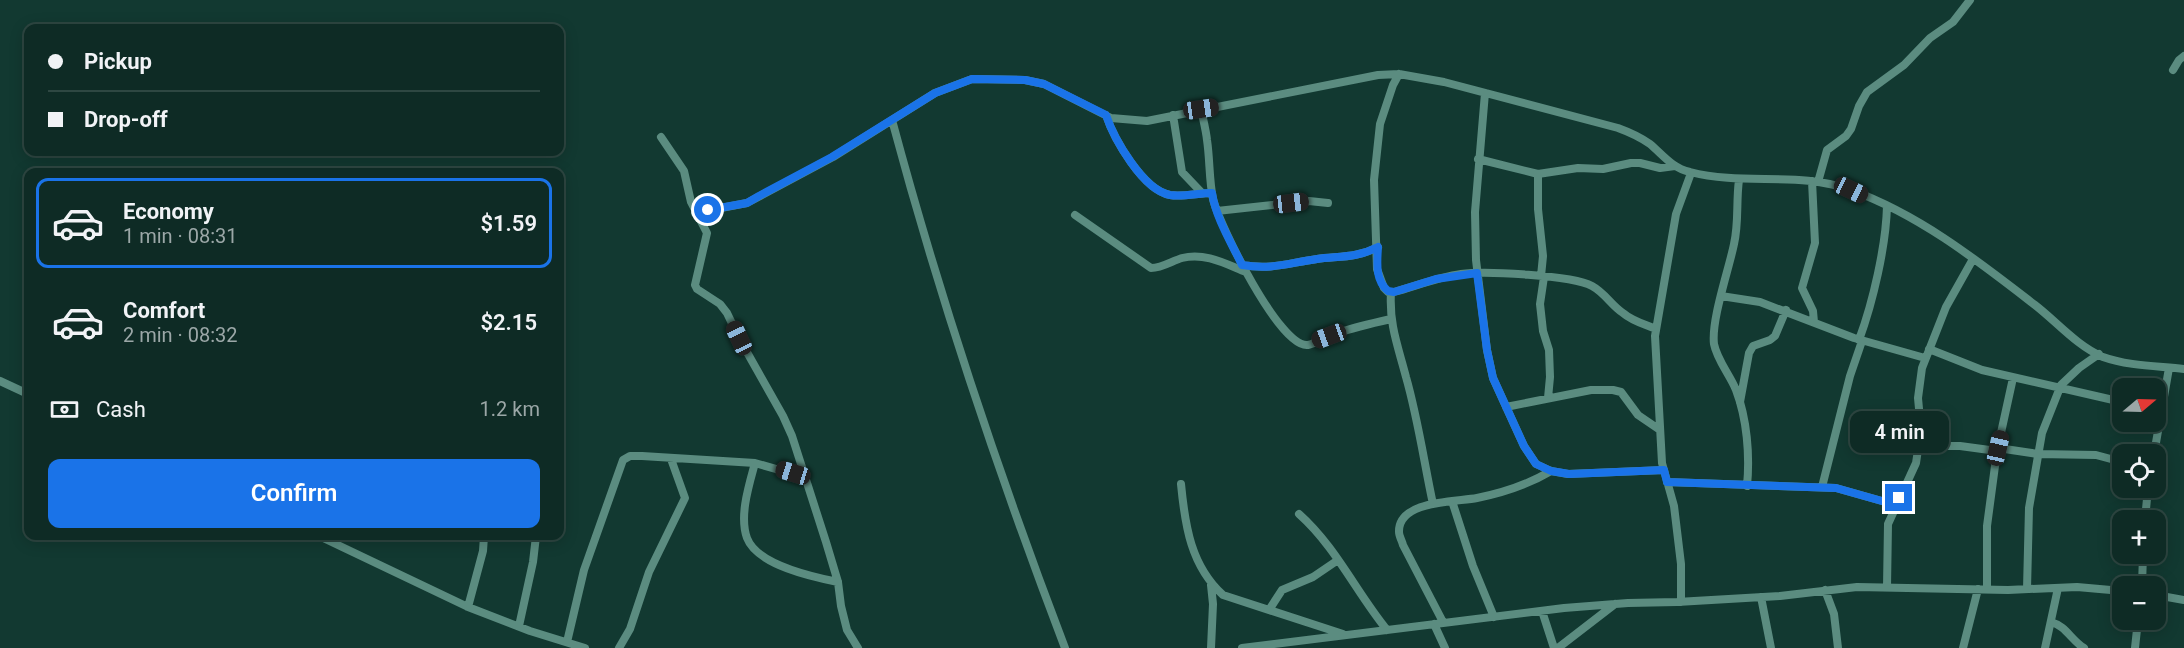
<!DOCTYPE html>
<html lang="en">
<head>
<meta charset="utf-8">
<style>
	:root { --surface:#0e2b25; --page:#17332d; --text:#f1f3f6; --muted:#9ba7a7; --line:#2e4742; --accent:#1a73e8 }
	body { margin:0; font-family:Roboto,sans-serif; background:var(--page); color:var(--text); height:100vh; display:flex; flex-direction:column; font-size:22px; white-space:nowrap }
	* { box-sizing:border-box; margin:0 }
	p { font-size:20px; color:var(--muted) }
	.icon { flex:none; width:33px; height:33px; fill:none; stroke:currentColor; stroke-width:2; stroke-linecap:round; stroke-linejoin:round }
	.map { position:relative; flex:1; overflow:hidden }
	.drawer { position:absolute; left:24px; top:168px; width:540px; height:372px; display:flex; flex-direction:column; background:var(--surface); border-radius:12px; box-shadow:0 3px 15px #0003,0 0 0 2px var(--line) }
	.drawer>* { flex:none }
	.hud { position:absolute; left:24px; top:24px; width:540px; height:132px; border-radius:12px; box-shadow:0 3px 15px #0003,0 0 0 2px var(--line); display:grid; align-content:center; height:132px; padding:0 24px; background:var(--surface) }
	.needle { width:39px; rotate:71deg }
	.buttons { position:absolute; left:2112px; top:378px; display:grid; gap:12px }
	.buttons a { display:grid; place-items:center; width:54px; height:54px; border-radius:12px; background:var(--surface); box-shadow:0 3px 15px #0003,0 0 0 2px var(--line); font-size:30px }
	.end { position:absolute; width:27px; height:27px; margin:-14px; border:8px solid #1a73e8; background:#fff; box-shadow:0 0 0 3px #fff }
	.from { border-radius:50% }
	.bubble { position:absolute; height:42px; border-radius:12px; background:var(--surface); box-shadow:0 3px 15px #0003,0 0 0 2px var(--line); font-size:20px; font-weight:600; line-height:42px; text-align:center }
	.car { position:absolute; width:18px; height:36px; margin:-18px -9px; border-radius:8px; box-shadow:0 0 4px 2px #0007; background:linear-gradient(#222 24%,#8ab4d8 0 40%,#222 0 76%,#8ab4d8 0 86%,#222 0) }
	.hud b { display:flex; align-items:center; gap:21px; height:57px; font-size:22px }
	.hud b+b { border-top:2px solid var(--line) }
	.hud i { width:15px; height:15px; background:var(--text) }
	ul { padding:10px 0 0; list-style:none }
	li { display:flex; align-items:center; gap:18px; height:90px; margin:0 12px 9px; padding:0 12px; border:3px solid transparent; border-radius:12px }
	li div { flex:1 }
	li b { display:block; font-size:22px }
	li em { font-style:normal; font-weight:600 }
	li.active { border-color:var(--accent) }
	li>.icon { width:54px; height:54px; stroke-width:1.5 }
	.pay { display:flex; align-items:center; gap:15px; height:66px; padding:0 24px; font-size:22px }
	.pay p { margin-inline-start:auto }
	.primary-button { display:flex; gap:12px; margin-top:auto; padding:12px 24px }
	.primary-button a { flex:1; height:69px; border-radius:12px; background:var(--accent); color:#fff; font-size:24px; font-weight:600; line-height:69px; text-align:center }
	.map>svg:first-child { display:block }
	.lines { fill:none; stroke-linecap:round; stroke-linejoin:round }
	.minor { stroke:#5b8c80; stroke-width:8 }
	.route { stroke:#1a73e8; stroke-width:8 }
</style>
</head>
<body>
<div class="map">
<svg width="2184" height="648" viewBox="0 0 2184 648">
	<rect width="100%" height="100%" fill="#123931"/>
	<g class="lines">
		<!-- minor -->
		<path class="minor" d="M2173,70L2179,60L2184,56
			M1399,74L1393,85L1380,124L1374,180L1377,269L1384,288L1388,292H1394C1416,286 1438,277 1461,274C1485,271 1572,275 1592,286C1605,293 1611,305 1623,313C1632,321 1644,324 1656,329
			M1485,93L1475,212L1476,260L1487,350L1493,378L1508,411L1524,446L1536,464L1551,471L1568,474L1664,470
			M1201,109C1203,119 1206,130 1207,140C1210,160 1209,180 1213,199C1219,224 1280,349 1308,345C1314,344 1331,335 1338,333C1355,327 1373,323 1391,319
			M1106,115C1114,139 1143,190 1170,195C1183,197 1199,193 1212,193
			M1173,115L1182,172L1202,193
			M892,120C940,299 999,475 1065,648
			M661,137L684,171L691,202L707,233L695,285L697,289L720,304L727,313L739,338L783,416L792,436L826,542L838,582L841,606L847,630L858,648
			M1478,159L1538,174L1578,168L1603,169L1631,163H1640L1660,168L1675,166
			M1538,174V209L1543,256L1541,276
			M1739,180C1736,201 1739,223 1734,244C1729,269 1711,320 1714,344C1717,360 1730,375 1736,390C1747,419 1750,455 1747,486
			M1812,181L1815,243L1802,288L1813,311L1814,322
			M1818,182L1827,150L1846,136L1851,129L1859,106L1867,92L1904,65L1930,38L1953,22L1970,0
			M1217,211L1309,201L1328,203
			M695,213L747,203L833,157L935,93L972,79L1025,80L1044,84L1111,118L1147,121L1378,75L1399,74L1444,82L1618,128C1629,132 1640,137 1650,144C1663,155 1672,168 1690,172C1744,186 1799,171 1851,190C1920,215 1978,261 2035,305C2057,322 2077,346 2103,357C2128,366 2158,366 2184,369
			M1075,215L1151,268C1162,268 1172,261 1182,258C1205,252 1226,264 1246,272
			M1242,265C1272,270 1288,263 1317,259C1339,256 1357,258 1378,247
			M1544,277L1540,304L1543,331L1549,350L1550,377L1548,398
			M1391,292C1389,325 1398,346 1406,377C1418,419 1424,462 1433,504
			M1721,296L1760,302L1854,338L1925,358
			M1859,340C1873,302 1886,246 1887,206
			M1929,349L1982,370L2122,402
			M0,381L28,394
			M1740,402L1749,353L1753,346L1770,340L1775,336L1786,310
			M1506,407L1591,390H1613L1621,392L1638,415L1660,430
			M1919,446H1960L1997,451
			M1998,448L2038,454L2096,455L2122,462
			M2154,454L2169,368
			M755,463C749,485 739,516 747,538C757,565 813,577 838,582
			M1667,482L1836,488L1896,505
			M1181,484C1185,526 1191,566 1223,595L1343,634
			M1822,487L1850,376L1862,341
			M1452,501L1473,566L1494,617
			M1299,514C1336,547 1356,592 1387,630
			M2145,520L2148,488
			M319,536L468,607L530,631L585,648
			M2142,586L2143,554
			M1887,587L1888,524L1916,463L1921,430L1918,398L1922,368L1946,307L1973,259
			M1987,589V526L1997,451L2013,378
			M2027,589L2029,508L2042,433L2061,385L2079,368L2099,354
			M1825,590L1834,614L1838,648
			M2156,595L2184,600
			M1761,597L1771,648
			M1681,602V564L1674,506L1662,463L1655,336L1676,214L1691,173
			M468,607L483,551L484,536
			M1269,610L1282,590L1313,577L1338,560
			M1542,611L1554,648
			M1443,622L1403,545C1402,541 1399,536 1399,532C1398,500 1457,502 1477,498C1502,493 1529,484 1551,471
			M2051,622C2066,626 2071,640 2084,648
			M1434,624L1445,648
			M519,626L533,562L536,536
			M567,642L584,570L623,460L630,456H642L755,463L804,477
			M619,648L630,629L649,572L685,498L671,459
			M1211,648L1213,604L1211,585
			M1242,648L1564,608L1628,603L1677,602L1780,596L1857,587L2008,590L2077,587L2122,591
			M1558,648L1615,604
			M1963,648L1978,589
			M2045,648L2058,588
			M2135,648L2138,620"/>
	</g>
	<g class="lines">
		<!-- route -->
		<path class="route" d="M708,210L747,203L759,196L832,157L935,93L972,79L1025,80L1044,84L1106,115C1114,139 1143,190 1170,195C1183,197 1199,193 1212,193C1216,218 1231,242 1242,265C1272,270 1288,263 1317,259C1339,256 1357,258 1378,247C1377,263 1375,280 1388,291L1394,292L1436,279L1477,273L1487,350L1493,378L1524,446L1536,464L1551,471L1569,474L1664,470L1667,482L1836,488L1896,505L1899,498"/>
	</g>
</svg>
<div class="buttons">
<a><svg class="needle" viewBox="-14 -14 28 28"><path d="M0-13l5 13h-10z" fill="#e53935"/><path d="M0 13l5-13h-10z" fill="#9ba7a7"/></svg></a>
<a><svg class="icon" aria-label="locate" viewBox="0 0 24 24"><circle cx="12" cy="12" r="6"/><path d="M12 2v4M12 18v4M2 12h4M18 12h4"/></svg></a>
<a>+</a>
<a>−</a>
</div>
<i class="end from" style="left:708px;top:210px"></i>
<i class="end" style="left:1899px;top:498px"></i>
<div class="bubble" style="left:1850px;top:411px;width:99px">4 min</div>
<i class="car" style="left:1201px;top:109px;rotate:82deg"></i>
<i class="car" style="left:1851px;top:190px;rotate:115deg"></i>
<i class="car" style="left:1291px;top:203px;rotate:83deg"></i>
<i class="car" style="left:1329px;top:336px;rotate:250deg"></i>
<i class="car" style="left:739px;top:338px;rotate:335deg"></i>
<i class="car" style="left:1998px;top:448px;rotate:13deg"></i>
<i class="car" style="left:793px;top:473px;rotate:287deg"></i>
<div class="hud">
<b><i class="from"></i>Pickup</b>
<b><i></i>Drop-off</b>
</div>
<section class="drawer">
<ul>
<li class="active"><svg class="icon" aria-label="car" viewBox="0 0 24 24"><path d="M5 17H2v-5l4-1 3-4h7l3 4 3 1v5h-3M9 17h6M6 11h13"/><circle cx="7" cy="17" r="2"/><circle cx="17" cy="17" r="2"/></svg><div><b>Economy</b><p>1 min · 08:31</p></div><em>$1.59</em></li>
<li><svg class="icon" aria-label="car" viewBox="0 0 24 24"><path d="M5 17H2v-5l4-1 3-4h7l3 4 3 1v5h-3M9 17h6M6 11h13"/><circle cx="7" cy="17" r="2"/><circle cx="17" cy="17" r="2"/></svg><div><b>Comfort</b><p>2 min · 08:32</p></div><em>$2.15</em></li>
</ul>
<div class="pay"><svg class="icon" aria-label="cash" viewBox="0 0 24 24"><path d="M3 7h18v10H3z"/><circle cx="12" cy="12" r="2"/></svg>Cash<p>1.2 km</p></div>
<div class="primary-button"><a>Confirm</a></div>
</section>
</div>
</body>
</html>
